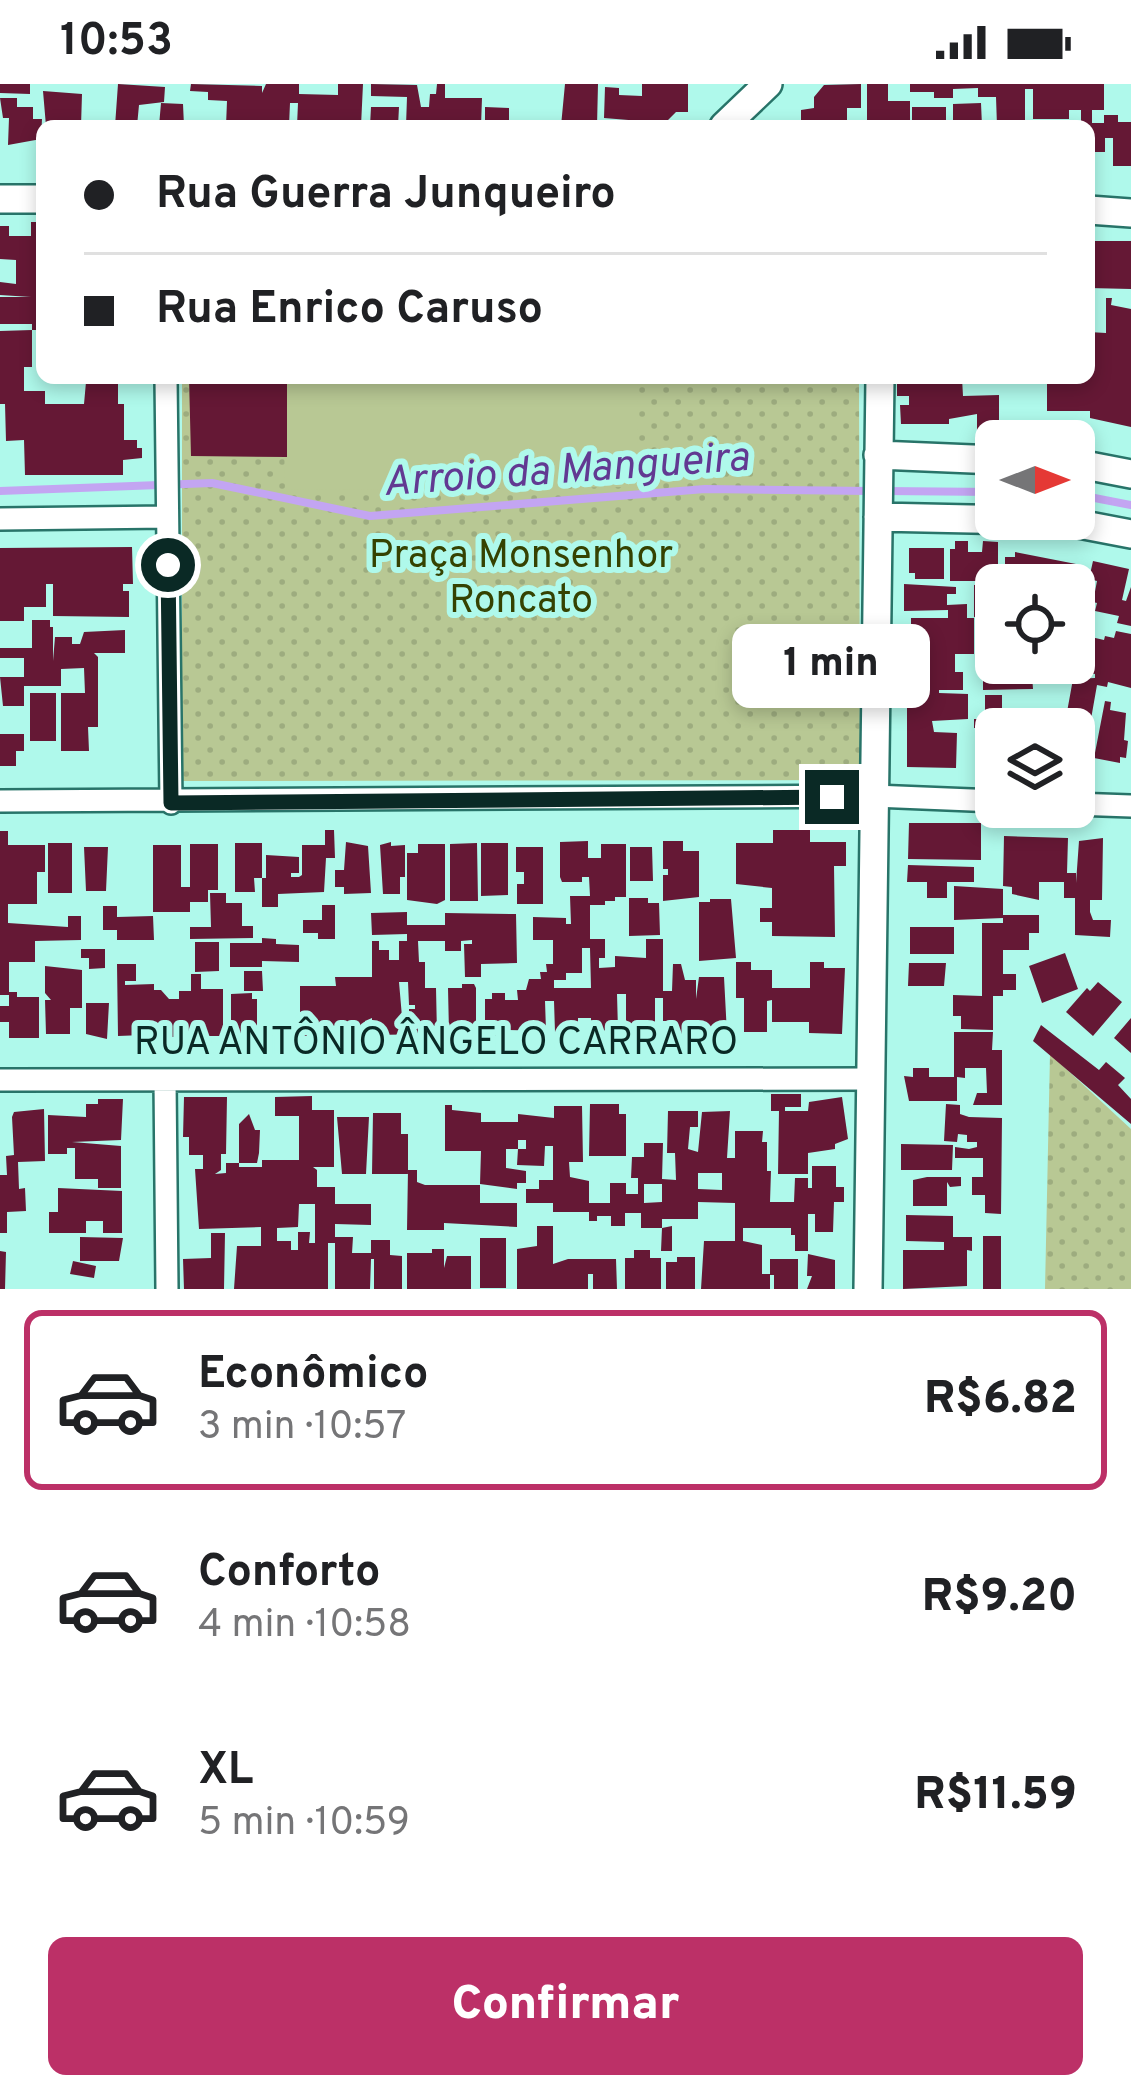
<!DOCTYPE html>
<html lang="pt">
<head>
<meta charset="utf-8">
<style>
	:root { --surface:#fff; --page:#f2f2f2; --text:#202124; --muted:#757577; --line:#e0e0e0; --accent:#bc3067 }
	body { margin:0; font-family:Overpass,sans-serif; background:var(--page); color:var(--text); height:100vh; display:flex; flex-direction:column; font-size:45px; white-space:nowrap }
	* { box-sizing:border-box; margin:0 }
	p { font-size:39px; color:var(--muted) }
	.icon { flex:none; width:66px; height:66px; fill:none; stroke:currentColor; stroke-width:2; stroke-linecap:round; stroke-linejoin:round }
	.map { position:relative; height:1205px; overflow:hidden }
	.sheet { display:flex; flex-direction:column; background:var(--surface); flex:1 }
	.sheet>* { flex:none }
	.banner { position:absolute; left:36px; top:36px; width:1059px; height:264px; border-radius:18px; box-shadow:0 6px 18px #0003; display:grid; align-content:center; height:264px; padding:0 48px; background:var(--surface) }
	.needle { width:78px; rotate:90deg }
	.fabs { position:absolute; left:975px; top:336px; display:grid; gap:24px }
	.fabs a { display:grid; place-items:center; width:120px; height:120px; border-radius:18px; background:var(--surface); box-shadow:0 6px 18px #0003; font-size:60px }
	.end { position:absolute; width:54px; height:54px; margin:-27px; border:15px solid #0a2925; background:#fff; box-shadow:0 0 0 6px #fff }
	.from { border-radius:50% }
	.bubble { position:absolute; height:84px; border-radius:18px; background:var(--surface); box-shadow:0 6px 18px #0003; font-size:39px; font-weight:800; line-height:84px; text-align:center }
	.banner b { display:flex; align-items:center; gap:42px; height:114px; font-size:45px }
	.banner b+b { border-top:3px solid var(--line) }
	.banner i { width:30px; height:30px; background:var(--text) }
	ul { padding:21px 0 0; list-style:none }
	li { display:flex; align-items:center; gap:36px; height:180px; margin:0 24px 18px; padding:0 24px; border:6px solid transparent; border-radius:18px }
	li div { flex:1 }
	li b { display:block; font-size:45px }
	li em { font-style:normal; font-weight:800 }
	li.selected { border-color:var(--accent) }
	li>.icon { width:108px; height:108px; stroke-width:1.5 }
	.cta { display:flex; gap:24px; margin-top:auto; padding:24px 48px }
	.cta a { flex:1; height:138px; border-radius:18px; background:var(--accent); color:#fff; font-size:48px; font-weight:800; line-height:138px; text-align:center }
	.status { display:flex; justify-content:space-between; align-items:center; height:84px; padding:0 60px; background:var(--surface); direction:ltr }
	.status svg { height:33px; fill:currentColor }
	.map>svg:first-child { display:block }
	.park { fill:url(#park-dots) }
	.pitch { fill:#b8c894 }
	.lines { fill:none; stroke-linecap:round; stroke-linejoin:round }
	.stream { stroke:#c3a5f2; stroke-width:8 }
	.building { fill:#651835; fill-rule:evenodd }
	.minor-casing { stroke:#287469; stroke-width:26 }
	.tertiary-casing { stroke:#287469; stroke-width:32 }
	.minor { stroke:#fff; stroke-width:21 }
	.tertiary { stroke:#fff; stroke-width:27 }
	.route { stroke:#0a2925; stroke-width:15 }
	.labels { text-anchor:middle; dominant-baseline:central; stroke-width:12; stroke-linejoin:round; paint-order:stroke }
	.park-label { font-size:39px; fill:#354201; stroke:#aff9eb }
	.street-label { font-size:39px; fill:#0a2925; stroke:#aff9eb }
	.water-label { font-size:42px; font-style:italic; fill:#623992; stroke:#aff9eb }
</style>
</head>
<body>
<div class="status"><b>10:53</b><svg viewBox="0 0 49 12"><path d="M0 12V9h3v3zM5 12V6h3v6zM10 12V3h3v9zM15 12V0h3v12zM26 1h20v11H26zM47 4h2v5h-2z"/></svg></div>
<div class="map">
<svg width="1131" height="1205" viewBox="0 0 1131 1205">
	<defs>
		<pattern id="park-dots" width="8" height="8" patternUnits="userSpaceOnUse" patternTransform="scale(3)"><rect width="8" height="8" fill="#b8c894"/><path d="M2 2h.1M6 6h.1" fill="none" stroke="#9dac7f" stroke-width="1.8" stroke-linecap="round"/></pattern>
	</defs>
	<rect width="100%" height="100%" fill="#aff9eb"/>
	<!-- park -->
	<path class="park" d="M182,294H859L860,696L182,697Z
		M1050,970L1131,1045V1205H1045Z"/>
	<!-- pitch -->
	<path class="pitch" d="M283,294H637L638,403L285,406Z"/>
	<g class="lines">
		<!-- stream -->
		<path class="stream" d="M0,407L212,399L370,432L705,405L870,407
			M885,407L996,408
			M1074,410L1131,421"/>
	</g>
	<!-- building -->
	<path class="building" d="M0,0H30V10L0,9Z
		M118,0L165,3L164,18L139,21L137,42H115Z
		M191,0L262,2V9L266,0H299V10L338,11V0H363L361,42H297L298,19H290L289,42H226L227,17L208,16V8L190,7Z
		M371,0L417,1L421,23H429L430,10H436L437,0H445V14H482L481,42H406L407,13L371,12Z
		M565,0H598L597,42H561Z
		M642,0H688V28H676L665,39L604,34L605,3L619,4V11L642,12Z
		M861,0V24H847V42H801V26L814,24V13L824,1Z
		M867,0H888V17H910V42H867Z
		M910,0H1104V26H1092V39H1104V31H1118V38H1131V82H1113V54H1105V68H1089V42H1081V26H1069V35H1033V5H1025V42H997L996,13H978V4L953,5V14H934V8H910Z
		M43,7L82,10L81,42H46Z
		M0,14H17V23H33V35H42L41,55L8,61L9,34H3Z
		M161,19L183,20L184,42H159Z
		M981,19L982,42H953V20Z
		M371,23H399L398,42H370Z
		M485,23L509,24V42H485Z
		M912,23H946V42H912Z
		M31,138H42V246H32V240H0V213H31L0,211V198L16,200V176L0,175V142H9V152H31Z
		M1089,157H1131V205L1089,204Z
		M1106,214H1112L1111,221L1131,225V343L1090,334V327H1047V294H1089V248L1106,249Z
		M32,246V283H24V307H45V320H84L86,298H118V320H124V356H137V364H142V374L123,376V391H25L24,356L6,357L5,320H0V247Z
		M189,294H287V373L191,372Z
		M903,294H962L963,312L999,311V347H977V330L949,335V340H901L900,321H909V312H897V297Z
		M955,457H968V468H982L983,457L998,458V497H950V465H955Z
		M132,463L133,500H123V507H129V533L53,532V500H46V523H24V537H0V464Z
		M909,464H944V495H915V489H909Z
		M1015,468L1076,480L1074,501H1005V473H1015Z
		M1093,477L1129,485L1122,516L1126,517L1131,503V542L1117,539L1119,532L1095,527L1097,519L1093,518L1097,497L1089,495Z
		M904,500L956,503V510H947V521L967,520V534H974V570H955V588H963V606H939V609L968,610V635L932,637L934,648L957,649L956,684L907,683V617H911L907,570H911V534H948V526L904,527Z
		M996,500V570H991V532L974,533V501Z
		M32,536H50V543H53V577L55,553H72V560H80L84,548L125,546V569H94L98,573V643H88L89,667H61V609H85L84,584L61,585V602H24V622H3L0,593H24V574H0V564H32Z
		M1116,547L1131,550V604L1108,598L1107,603L1097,601L1091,635L1067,628L1073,595L1095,594V590L1078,587L1077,594L1069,592L1078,550L1104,556L1105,552L1114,554Z
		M1001,579H1058V596H1038V591H1032L1033,605L983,606V588H1001Z
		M30,609H56V657H30Z
		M985,611H1002V624L1051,626L1050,645L974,644V635H985Z
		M1105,617L1111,618L1110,626L1126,629L1124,656L1128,657L1126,674L1120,673V679L1094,674Z
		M977,645L996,646V684H984L985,653H976Z
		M0,650H24V667H16V682H0Z
		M909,739H981V776L908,775Z
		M325,746H334L335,774H326L324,808L278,810V823H262V794H254L255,808H235V759H262V794H266V771L299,773V789H291V793H299L302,791V761H325Z
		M773,746H810V758H846V782H834L835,853L772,852V838H760V824H772V804L736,800V759H773Z
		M0,747H8V761H45V788H37V820H8V839L68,843V832H81V856L35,857V878H9V908H17V913H39V954H9V938H0V922H9V911H0Z
		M1004,752L1068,754L1067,789H1076V799L1079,757L1103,754L1102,816H1090V828L1093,836H1111L1110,853L1075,851V814H1064V798H1039V816L1012,810V803L1003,802Z
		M588,757V774H601V760H626V813H615V817H605V821H590V855H605V874H599V884L615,883V872L646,874V855H663V907H672L673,880H681L685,896H696V915L699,893H724L727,950L671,951V937H663V914H655V947H626V910H617L618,946L591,947V934H578V946L555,948L554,917H545L546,947L509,946V951L485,952V915H492V909H505V916H518L517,906H526L529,895H541L540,888H547L546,880H553V856H533V833L566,834V840H571L570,812H590L589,793H582V798H562L560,793V758ZM582,864H590L591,904H554V896H566V889H582Z
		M663,757H683V767H699V813L663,817V791H668V785H663Z
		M346,758L368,762L371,809L344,810V803H335V786H344Z
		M391,758V762L405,761V793H400V810H383L380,761Z
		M48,759H72V809H48Z
		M477,759L478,817H450V760Z
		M481,759H508V811L481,812Z
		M190,760H218V806H208V818H190V828H153V761H181V803H190Z
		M418,760H445V816L437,820L407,816V769H418Z
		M84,763H108L106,807H86Z
		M516,763H543V820H517V800H524V788H516Z
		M630,763H652L653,797H630Z
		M908,781L974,783V798H947V814H927V798H907Z
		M954,802L1003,805V831H1039V849H1029V866H1003V890H1016V906H1003V912H993V946L961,945V932H953V911L982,912V839H1003V834L954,836Z
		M210,809H226V819H242V842H253V854L190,855V843H211Z
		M629,814H648V819H659L660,851L629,852Z
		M710,815H731L736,874L699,877V818H710Z
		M322,821H335V855H318V849H303V836H322Z
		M103,822H117V833L153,832L154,856H117V846H103Z
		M407,828V841H445V829L516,830L517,879L481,880V893H465L464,860H472V856L461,857V867H445V857H418L419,878H425V904H436L437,950L372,951V934L365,937V952H300V902H336L335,893H372V857H379V866H389V876H399V857H407V850L372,851L371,829ZM399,898H408L409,921H415V925H409V933H402Z
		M910,843H954V870H910Z
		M262,854L276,855V860L299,861V878L262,877V883H230V859H262Z
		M195,858H219V887L195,888Z
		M81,865H105V884L89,885V874H81Z
		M1065,869L1078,905L1042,919L1029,882Z
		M736,878H751V886H772V904H810V878H824V884H845L842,950L809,949V938H772V916L767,917V948H744V914H736Z
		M909,879H946L944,902H908Z
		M117,880H136V897H125V901L154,900V906H161L169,915H179V907H191V890H201V905H223V952H200V947H191L179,948V953H169V950L118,952Z
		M45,882L82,886V924H70V950H46L45,916H51L45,909Z
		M244,887H262L263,907H244Z
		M1098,898L1122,918L1093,952L1066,928L1087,904L1090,907Z
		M462,900H474L476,904V948H449L448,904H462Z
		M252,909V915H257V955L231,952V910Z
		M86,919H109L107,955L86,950Z
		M1131,934V969L1114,954Z
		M1041,941L1099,986L1106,978L1125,994L1118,1001L1131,1015V1040L1033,957Z
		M954,948H993L992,966H1002V1021H973L977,1009H987L986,984H965V994L957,993V1017H909L904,992L913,993V984H929V993H954Z
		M771,1010H801V1023H785V1027H808L809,1018L842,1013L848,1055L835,1060V1065L808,1069V1090H778L779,1027H771Z
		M312,1012V1026H334V1083H313L317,1086V1103H335V1120H371V1141L335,1140V1153H353L352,1169H371V1156H390V1171L402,1172V1205H374V1175H371L370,1205H335V1159H328V1205H234L237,1162H261V1143L199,1145L195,1085H203V1071H189V1053H183L184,1013H227L226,1070H221V1086L215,1090L226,1089V1079H239V1040L249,1030L255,1046H260L259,1069L257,1079H239V1083H262V1076H299V1032H275V1013ZM299,1120H315V1159H309L310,1148H298V1166H291V1157H277V1144L298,1143Z
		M98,1015H123L121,1056L72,1058L121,1062V1104H98V1095H75V1064H67V1070H48V1031L86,1033V1020H98Z
		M590,1020H619V1030H626V1072H589Z
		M946,1020L960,1021V1030L969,1033L1002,1034L1001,1130L985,1129V1111H972V1093H983V1074H955V1063L969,1065L977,1063V1058H967V1051L958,1050L957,1058L944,1057Z
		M445,1021H452V1026L481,1029V1038H518V1030L554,1034V1022H582L583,1078H569L570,1093L589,1097V1119H610V1099H626V1110H638V1094H631L632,1073H644V1059H663L662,1095L676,1096L675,1069H667L668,1027H698V1043H690L688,1065L698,1068L702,1028L730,1027L727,1074H735V1047H763L762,1058H767V1087H771L770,1118H794L795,1094H808V1104H812V1082H836V1103H844V1118H834L833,1148H815V1130H808V1167H795V1151H791V1144H743V1157L762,1161V1190H770V1175H798V1205H774V1191H770V1205H701L704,1157H735V1119L698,1118V1135H662V1144L672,1142V1167H661L662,1144H641V1129H625V1142H611V1132H597V1137H589V1128H553V1119H526V1105H539V1096H553V1062H545L544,1082L517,1081L518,1065H526V1056H518V1065H506V1084L526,1087V1099H517V1105L480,1100L481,1067H445ZM698,1089H722V1106L698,1105ZM644,1100H662V1118L644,1119Z
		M44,1025L45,1077L18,1078L19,1105L25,1104L26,1127L7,1128V1149H0V1091H7L6,1072L14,1071L12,1033L14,1028Z
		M373,1029H401V1050H408V1090H372Z
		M337,1033H369L366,1090H342Z
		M901,1060L953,1061L952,1086H901Z
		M408,1086H417V1098L425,1101H480V1119H517V1143L444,1139V1146H407Z
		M927,1093H961V1102L950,1103L947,1098V1122H913V1096Z
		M58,1104L122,1107V1149H103V1137H86V1149H49V1128H58Z
		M906,1131L953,1132V1153H972V1167L967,1166V1202L903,1205V1166H944V1158L906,1157Z
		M537,1142H553V1180L568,1175H616L617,1205H593V1190H588V1205H517V1165L537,1162Z
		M211,1149H225L224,1205H184L183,1175L211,1174Z
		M983,1152H1001V1205H983Z
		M80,1153L123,1154L119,1177H80Z
		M480,1154H506V1204H480Z
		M432,1165H444V1184L447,1172H471V1205H407V1169H432Z
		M634,1166H650V1174H661V1205H625V1174H634Z
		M0,1167L6,1168L5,1205H0Z
		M808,1170L835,1176V1205H807L812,1192H807Z
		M677,1173H695V1205H666V1178H677Z
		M73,1177L96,1182L94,1194L70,1190Z"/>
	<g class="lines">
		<defs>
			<path id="minor" d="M166,294L171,719
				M0,435L167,433
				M0,717L874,712L996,717
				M1074,720L1131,722
				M0,996L872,995
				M165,996L167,1205"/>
			<path id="tertiary" d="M724,42L768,0
				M0,115H42
				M1089,126L1131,129
				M878,371L996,376
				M1074,379L1131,390
				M878,433L1063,437L1131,450
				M868,1205L880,294"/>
		</defs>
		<!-- minor casing -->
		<use href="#minor" class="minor-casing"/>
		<!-- tertiary casing -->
		<use href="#tertiary" class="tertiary-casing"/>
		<!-- minor -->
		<use href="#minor" class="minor"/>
		<!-- tertiary -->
		<use href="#tertiary" class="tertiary"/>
	</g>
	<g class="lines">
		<!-- route -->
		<path class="route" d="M168,481L171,719L832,713"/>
	</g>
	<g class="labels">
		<!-- park labels -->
		<g class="park-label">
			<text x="521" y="473">Praça Monsenhor<tspan x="521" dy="45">Roncato</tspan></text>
		</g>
		<!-- street labels -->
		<g class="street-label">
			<text x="436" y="960">RUA ANTÔNIO ÂNGELO CARRARO</text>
		</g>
		<!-- water labels -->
		<g class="water-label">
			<text transform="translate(566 388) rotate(-4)">Arroio da Mangueira</text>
		</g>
	</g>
</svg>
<div class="fabs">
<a><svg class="needle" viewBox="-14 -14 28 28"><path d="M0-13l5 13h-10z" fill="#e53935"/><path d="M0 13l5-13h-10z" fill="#757577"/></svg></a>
<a><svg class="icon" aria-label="locate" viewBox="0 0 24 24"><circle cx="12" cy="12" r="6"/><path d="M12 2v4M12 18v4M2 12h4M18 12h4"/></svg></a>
<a><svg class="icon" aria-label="layers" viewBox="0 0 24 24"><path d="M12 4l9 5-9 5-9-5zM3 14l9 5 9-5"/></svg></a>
</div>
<i class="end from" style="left:168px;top:481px"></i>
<i class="end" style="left:832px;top:713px"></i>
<div class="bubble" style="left:732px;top:540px;width:198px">1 min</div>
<div class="banner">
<b><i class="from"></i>Rua Guerra Junqueiro</b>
<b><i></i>Rua Enrico Caruso</b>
</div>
</div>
<section class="sheet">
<ul>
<li class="selected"><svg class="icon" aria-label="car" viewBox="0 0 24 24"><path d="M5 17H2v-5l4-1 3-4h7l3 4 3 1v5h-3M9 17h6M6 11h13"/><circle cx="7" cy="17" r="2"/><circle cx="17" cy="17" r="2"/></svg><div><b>Econômico</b><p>3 min · 10:57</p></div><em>R$6.82</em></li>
<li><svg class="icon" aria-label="car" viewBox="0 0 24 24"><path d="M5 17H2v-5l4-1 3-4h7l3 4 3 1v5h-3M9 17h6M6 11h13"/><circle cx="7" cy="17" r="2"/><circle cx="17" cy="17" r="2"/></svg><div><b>Conforto</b><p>4 min · 10:58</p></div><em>R$9.20</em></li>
<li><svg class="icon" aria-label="car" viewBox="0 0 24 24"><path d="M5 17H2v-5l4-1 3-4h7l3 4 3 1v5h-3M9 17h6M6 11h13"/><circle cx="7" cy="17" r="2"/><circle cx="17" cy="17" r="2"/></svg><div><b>XL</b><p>5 min · 10:59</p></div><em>R$11.59</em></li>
</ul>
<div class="cta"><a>Confirmar</a></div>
</section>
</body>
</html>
